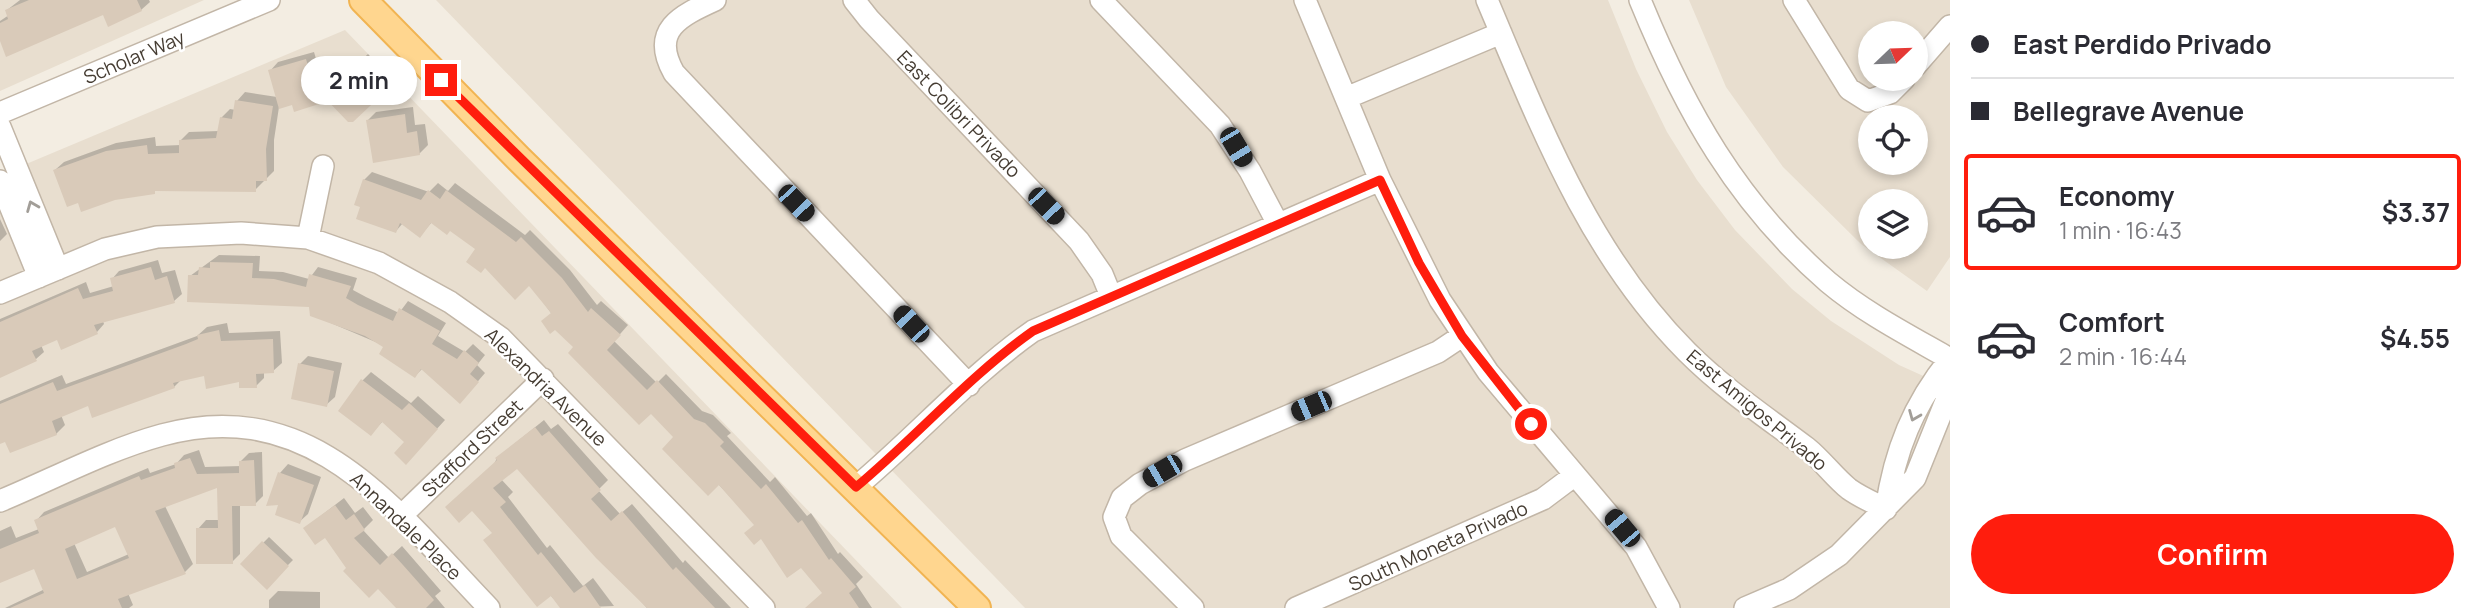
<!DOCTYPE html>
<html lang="en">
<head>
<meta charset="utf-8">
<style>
	:root { --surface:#fff; --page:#f2f2f3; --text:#2b2b33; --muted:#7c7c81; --line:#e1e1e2; --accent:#ff1d0d }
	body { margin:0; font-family:Manrope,sans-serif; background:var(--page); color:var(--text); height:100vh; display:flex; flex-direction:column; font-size:26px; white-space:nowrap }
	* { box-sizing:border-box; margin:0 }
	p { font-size:23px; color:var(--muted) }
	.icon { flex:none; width:38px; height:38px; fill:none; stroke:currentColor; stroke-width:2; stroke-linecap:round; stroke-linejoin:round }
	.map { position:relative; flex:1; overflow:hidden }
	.sheet { display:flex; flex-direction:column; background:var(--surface); width:525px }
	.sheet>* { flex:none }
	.guide { display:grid; align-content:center; height:154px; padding:0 21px; background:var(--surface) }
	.needle { width:46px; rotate:67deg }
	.controls { position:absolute; left:1858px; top:21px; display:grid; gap:14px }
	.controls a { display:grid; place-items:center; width:70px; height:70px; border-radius:50%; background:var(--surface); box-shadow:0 4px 10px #0003; font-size:35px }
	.end { position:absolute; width:32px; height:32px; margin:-16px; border:9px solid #ff1d0d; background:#fff; box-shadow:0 0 0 4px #fff }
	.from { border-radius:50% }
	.bubble { position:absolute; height:49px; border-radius:24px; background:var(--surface); box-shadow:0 4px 10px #0003; font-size:23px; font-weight:700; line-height:49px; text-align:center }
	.car { position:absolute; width:21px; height:42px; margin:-21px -10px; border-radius:9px; box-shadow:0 0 5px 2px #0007; background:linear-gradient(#222 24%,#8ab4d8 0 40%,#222 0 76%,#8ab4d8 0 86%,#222 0) }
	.guide b { display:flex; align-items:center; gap:24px; height:66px; font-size:26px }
	.guide b+b { border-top:2px solid var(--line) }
	.guide i { width:18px; height:18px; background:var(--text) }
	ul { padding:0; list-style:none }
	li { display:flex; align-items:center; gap:21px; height:116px; margin:0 14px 10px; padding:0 7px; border:4px solid transparent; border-radius:7px }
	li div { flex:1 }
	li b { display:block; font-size:26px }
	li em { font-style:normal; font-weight:700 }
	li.on { border-color:var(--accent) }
	li>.icon { width:63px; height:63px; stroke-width:1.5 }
	.button { display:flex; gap:14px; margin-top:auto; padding:14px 21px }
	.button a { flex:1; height:80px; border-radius:42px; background:var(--accent); color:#fff; font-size:28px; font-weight:700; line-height:80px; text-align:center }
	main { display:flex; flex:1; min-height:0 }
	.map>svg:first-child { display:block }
	.residential { fill:#e8decf; fill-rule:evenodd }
	.shadow { fill:#0003; fill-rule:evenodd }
	.building { fill:#d9cab9; fill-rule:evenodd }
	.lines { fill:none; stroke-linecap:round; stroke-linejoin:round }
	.minor-casing { stroke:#c2b6a7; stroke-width:24 }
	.major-casing { stroke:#f1b452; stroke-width:30 }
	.minor { stroke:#fff; stroke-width:21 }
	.major { stroke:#ffd68f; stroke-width:26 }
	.oneway { stroke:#a29e98 }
	.route { stroke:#ff1d0d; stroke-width:9 }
	.labels { text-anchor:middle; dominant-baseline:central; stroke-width:5; stroke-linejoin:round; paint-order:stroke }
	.street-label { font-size:19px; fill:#453c32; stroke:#fff }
</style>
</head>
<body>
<main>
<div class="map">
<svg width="1950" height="608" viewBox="0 0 1950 608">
	<rect width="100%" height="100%" fill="#f3ede2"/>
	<!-- residential -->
	<path class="residential" d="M0,0H204L0,91Z
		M436,0H1608L1636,69L1667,132L1697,180L1735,230L1792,289L1831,321L1899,365L1950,388V608H1025Z
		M1689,0H1950V257L1927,291L1861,244L1783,167L1726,87ZM1871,33H1916V79H1871ZM1871,117H1916V163H1871ZM1871,201H1916V247H1871Z
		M345,30L902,608H0V175Z"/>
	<!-- shadow -->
	<path class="shadow" d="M20,0H149L150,2L141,10L104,13L0,37V21L9,15L7,10Z
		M314,52L326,93L368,54L393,81L350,122L326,95L318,103H293L279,107L274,140V171L255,190L157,189L79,201L55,170L64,162L116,143L155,137L156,146L181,145V140L189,132L219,131L221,118L230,109L236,110L237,101L245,92L277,97L270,71L278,62Z
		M413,107L415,125L425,124L428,145L419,154L368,120L376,112Z
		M372,172L429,192L438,183L448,191L455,183L525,235L530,230L570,270L597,305L601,301L628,325L614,341L657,383L666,374L702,411L713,415L731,433L727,436L770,482L775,477L807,516L811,513L838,554L840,552L863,577L856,584L872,608H820L824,592L801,566L755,524L651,411L576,347L529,283L450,229L432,222L420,236L403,223L396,231L364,180Z
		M0,219L7,234L0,241Z
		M219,255L260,256L259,271L283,272L309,279L318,267L357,278L353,290L366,297L399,313L408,301L446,323L438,336L465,352L473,344L485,355L477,365L485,373L467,394L423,368L415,376L385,346L312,315L311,306L190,276Z
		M158,260L162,273L175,270L182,294L174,301L103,321L104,324L97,332L58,338L41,345L44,352L36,359L0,376V319L86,282L90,293L114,286L112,279L119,271Z
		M227,323L229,333L280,331L282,363L273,371L264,372V378L256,386L205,374L182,379L174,387L89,404L61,415L65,425L56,434L0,442V401L62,375L66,384L197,336L207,327Z
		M308,356L342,363L335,397L326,405L300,364Z
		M371,372L411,403L418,396L445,420L414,454L407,442L383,421L371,434L362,381Z
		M544,420L551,429L558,424L608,480L598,490L620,514L632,504L683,563L685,560L731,608H647L517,467L501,479L513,492L508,497L547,548L550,545L583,586L593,578L614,606L562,608L472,509L497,458Z
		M199,450L205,467L241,466V461L249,453L262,452L263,496L255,504H240V554L232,562L198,529L206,520H219L218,486L165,506L193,564L185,572L128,593L133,605L129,608H5L45,589L35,567L0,579V531L11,526L16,538L39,529L36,521L44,512L148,468L150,473L176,464L184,455ZM116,525L129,554L87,572L74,543Z
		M288,464L321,477L308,514L299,522L281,503L280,473Z
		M344,498L355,513L363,507L373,520L363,530L389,558L402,546L441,591L435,596L445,608H398L378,587L348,568L325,535L305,528Z
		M269,537L293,560L266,587L242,564Z
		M278,591L320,592V608H269V600Z"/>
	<!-- building -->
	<path class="building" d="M29,0H137L142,11L108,27L103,15L6,57L0,41V23L8,19L5,10Z
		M306,59L319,104L294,112L292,105L279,109L268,70Z
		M359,61L386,91L353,122H348L322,95Z
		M235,100L273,106L266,149L267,181H256V192L155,191V194L115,200L81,212L78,203L67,207L53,170L106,151L147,145L148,154L179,153V140L216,138L220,117L232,119Z
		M405,114L407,133L417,131L420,155L373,163L366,120Z
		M363,179L421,200L428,190L440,199L446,190L516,242L521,237L562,278L588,312L591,308L621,335L607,350L647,390L657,380L694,419L705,423L724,442L720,446L761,489L766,484L798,523L802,520L829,560L831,558L856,587L849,593L859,608H805L822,593L801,568L787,578L761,539L754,545L744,533L754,525L719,485L708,496L662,449L673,437L651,414L639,425L568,353L573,347L555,330L550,334L541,321L551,313L529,286L515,300L485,268L481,273L466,262L475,249L450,231L447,235L431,223L420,238L400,223L396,233L356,219L360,207L354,205Z
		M210,262L253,263L252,278L274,279L306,287L309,274L351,286L346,298L358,305L393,321L399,308L440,331L432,344L457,359L464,350L479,363L470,374L479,382L460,404L421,369L415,378L379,354L383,347L365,336L310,316L309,307L187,302L188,275H198L199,267L210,268Z
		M151,267L155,280L167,276L175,303L94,325L98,334L61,350L57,340L32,351L37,361L0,378V322L78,288L83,299L113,291L110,278Z
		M219,330L221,341L273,339L274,373L256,374L257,388H239V382L206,389L204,376L173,383L175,388L92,418L88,406L52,421L57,435L10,453L5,442L0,444V404L53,382L57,391L186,344L198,339L197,335Z
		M298,363L334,371L327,407L291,399Z
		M361,379L402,410L409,403L438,429L406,465L394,453L404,442L382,422L371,436L338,411Z
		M535,427L542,436L549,431L601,490L591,499L611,521L622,511L673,570L676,567L715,608H647L596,558L517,469L493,488L506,502L500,507L538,555L541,552L574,593L585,585L601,608H560L551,596L537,607L483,540L492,533L472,511L459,523L445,507L497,460L495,458Z
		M190,458L197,474L239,473V461L254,460L256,506H232L233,564H196V528H218L217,488L155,511L186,574L118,599L122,608H10L44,593L34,569L0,583V549L39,533L34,520L139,476L141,480L175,468L174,463ZM115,527L129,558L77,579L65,549Z
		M278,472L314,485L300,524L275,515L278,505L266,506Z
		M335,505L346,520L354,514L365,530L354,538L380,565L392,553L403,565L434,600L426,608H396L378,589L369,598L343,571L346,568L325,538L315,545L303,528Z
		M262,541L289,566L267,590L240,564Z"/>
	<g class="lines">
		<defs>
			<path id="minor" d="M715,0C680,16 650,30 674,73L969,385
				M854,0L869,19L1079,241L1102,274L1111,296
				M1101,0L1220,125L1250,171L1278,224
				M1305,0L1380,180L1440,300L1488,372L1636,547L1669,608
				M1487,0C1540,125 1589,254 1687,352C1724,389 1766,417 1807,448C1822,460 1834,477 1849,489C1860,497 1874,503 1886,509
				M1640,0C1685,110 1737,203 1828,282C1865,313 1908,335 1950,359
				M1794,0L1849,89L1868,101L1890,93L1904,79
				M1916,65L1950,26
				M1346,98L1501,33
				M0,113L269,0
				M0,127L58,269
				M0,181L39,277
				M308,238L323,166
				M0,293L105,249L157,237L241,233L308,238L379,263L450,302L501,338L764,608
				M856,487C916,437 969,376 1033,331L1380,180
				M0,501C53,479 107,450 162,435C314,393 397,513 489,608
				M1886,509C1895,450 1913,405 1950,359
				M401,516L543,379
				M1193,608L1121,536L1114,517L1122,498L1140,484L1185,460L1438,352L1462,336
				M1296,608L1543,499L1575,475
				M1745,608L1789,589L1839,555L1915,478L1946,401L1950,362"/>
			<path id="major" d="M363,0L518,158L977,608"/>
		</defs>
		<!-- minor casing -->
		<use href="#minor" class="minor-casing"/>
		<!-- major casing -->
		<use href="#major" class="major-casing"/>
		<!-- minor -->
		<use href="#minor" class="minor"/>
		<!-- major -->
		<use href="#major" class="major"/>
	</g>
	<!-- one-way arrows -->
	<defs><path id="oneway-chevron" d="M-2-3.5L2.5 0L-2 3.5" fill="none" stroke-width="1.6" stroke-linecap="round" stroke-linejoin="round" transform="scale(1.75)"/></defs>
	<g class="oneway">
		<use href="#oneway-chevron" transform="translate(32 206) rotate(-112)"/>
		<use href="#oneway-chevron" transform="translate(1914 416) rotate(112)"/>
	</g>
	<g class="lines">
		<!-- route -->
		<path class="route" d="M441,80L856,487C916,437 969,376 1033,331L1380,180L1419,263L1462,336L1531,424"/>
	</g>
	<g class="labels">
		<!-- street labels -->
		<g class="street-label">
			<text transform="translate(134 57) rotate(-23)">Scholar Way</text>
			<text transform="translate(959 114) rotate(46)">East Colibri Privado</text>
			<text transform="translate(546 387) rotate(44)">Alexandria Avenue</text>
			<text transform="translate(1757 410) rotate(40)">East Amigos Privado</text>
			<text transform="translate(472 448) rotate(-44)">Stafford Street</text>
			<text transform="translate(406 526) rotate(44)">Annandale Place</text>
			<text transform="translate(1438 546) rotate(-24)">South Moneta Privado</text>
		</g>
	</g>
</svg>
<div class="controls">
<a><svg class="needle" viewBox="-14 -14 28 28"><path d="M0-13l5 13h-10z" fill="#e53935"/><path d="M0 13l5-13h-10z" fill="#7c7c81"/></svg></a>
<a><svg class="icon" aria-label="locate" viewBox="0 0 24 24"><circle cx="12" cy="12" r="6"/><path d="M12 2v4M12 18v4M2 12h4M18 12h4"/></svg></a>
<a><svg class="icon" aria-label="layers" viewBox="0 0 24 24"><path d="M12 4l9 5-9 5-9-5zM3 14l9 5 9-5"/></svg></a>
</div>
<i class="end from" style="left:1531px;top:424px"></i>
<i class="end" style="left:441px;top:80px"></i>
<div class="bubble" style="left:301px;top:56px;width:116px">2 min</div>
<i class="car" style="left:1236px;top:147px;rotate:149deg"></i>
<i class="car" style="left:796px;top:203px;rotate:136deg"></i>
<i class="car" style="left:1046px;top:206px;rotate:136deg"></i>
<i class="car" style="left:911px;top:324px;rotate:317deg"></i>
<i class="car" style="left:1311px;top:406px;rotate:247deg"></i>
<i class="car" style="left:1162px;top:471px;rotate:240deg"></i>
<i class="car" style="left:1622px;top:528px;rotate:320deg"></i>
</div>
<section class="sheet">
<div class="guide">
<b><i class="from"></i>East Perdido Privado</b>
<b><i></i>Bellegrave Avenue</b>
</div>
<ul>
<li class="on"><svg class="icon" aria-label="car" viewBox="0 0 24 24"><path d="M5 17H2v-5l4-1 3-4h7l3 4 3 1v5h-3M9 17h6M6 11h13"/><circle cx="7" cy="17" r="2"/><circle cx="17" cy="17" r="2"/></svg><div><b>Economy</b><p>1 min · 16:43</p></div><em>$3.37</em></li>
<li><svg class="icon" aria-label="car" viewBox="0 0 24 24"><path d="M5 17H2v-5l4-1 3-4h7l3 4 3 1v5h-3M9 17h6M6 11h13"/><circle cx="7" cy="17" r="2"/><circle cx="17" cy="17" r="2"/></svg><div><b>Comfort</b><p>2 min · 16:44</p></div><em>$4.55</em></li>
</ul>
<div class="button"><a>Confirm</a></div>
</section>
</main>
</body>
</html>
